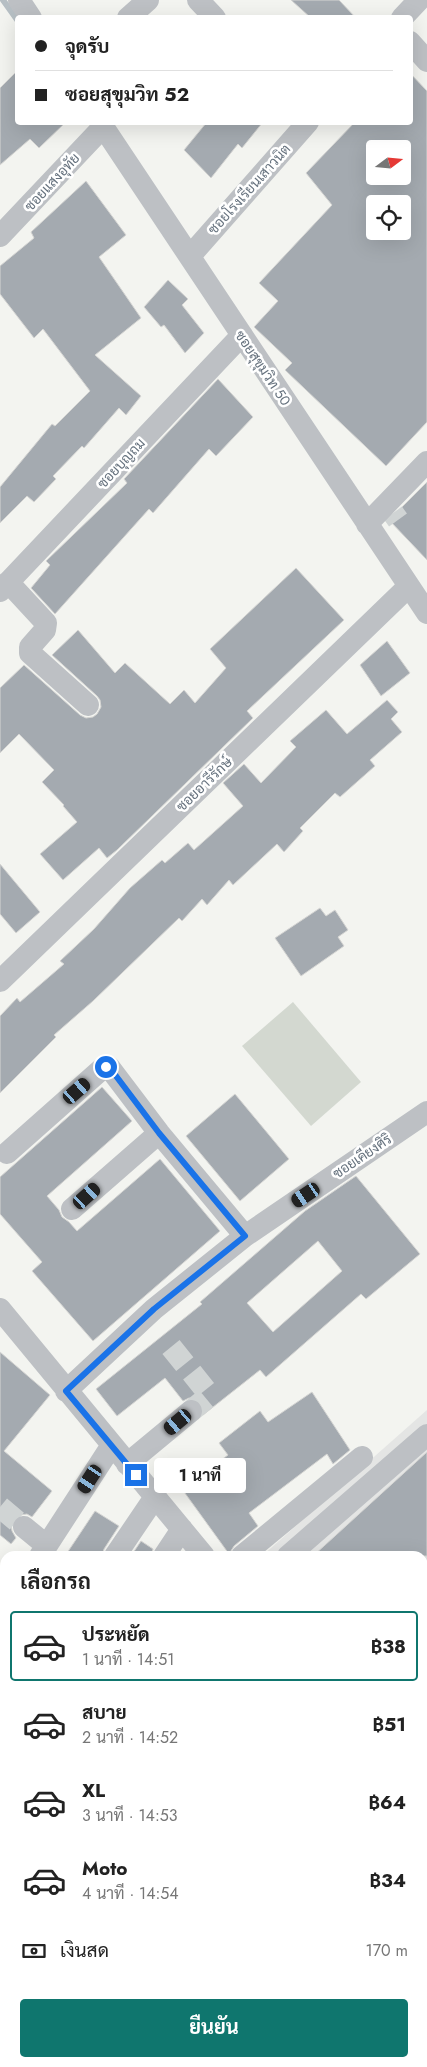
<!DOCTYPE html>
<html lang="th">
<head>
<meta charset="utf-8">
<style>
	:root { --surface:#fff; --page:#f6f6f6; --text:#222; --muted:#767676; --line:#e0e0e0; --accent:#0f766e }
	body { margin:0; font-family:Jost,Sarabun,sans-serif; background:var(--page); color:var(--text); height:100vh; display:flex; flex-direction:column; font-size:19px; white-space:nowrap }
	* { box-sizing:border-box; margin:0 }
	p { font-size:16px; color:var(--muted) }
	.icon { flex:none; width:28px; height:28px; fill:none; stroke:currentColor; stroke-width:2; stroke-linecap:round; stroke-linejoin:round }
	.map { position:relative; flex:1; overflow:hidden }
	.panel { position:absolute; left:0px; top:1551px; width:428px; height:516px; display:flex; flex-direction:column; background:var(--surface); border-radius:15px 15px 0 0; box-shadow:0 5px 20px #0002 }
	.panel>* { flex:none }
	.hud { position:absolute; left:15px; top:15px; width:398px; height:110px; border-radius:5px; box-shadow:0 5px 20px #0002; display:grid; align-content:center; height:110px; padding:0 20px; background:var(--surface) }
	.needle { width:32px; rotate:74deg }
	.fabs { position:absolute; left:366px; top:140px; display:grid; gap:10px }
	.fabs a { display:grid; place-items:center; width:45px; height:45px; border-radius:5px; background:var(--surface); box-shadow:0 5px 20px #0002; font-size:25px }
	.end { position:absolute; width:22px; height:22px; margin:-11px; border:6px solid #1a73e8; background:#fff; box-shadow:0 0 0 2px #fff }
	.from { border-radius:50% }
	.bubble { position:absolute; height:35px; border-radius:5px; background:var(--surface); box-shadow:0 5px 20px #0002; font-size:16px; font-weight:700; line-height:35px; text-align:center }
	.car { position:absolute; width:15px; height:30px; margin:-15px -8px; border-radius:6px; box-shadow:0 0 4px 1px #0007; background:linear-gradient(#222 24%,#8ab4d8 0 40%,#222 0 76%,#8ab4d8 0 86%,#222 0) }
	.hud b { display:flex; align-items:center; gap:18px; height:48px; font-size:19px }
	.hud b+b { border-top:1px solid var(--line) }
	.hud i { width:12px; height:12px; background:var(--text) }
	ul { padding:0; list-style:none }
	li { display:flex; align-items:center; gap:15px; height:70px; margin:0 10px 8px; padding:0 10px; border:2px solid transparent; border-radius:5px }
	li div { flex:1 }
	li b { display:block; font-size:19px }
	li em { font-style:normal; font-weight:700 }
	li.selected { border-color:var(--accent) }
	li>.icon { width:45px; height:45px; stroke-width:1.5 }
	h2 { padding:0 20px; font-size:22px; line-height:60px }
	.pay { display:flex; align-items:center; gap:12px; height:55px; padding:0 20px; font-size:19px }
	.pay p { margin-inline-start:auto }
	.action { display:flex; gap:10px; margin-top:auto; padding:10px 20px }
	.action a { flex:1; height:58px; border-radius:5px; background:var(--accent); color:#fff; font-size:20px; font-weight:700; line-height:58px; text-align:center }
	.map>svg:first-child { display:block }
	.built { fill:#e4e5e4 }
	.pitch { fill:#d3d8d0 }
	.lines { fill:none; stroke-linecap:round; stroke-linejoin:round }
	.stream { stroke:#b6bfc4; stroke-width:6 }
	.building { fill:#a4aab0; stroke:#d5d5d3; fill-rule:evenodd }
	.minor-tunnel { stroke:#d0d4d4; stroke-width:22; stroke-dasharray:22 11; stroke-linecap:butt }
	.major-casing { stroke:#b1b4b8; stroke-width:29 }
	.minor { stroke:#bdc0c4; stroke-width:22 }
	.major { stroke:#fff; stroke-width:28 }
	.route { stroke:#1a73e8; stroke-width:6 }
	.labels { text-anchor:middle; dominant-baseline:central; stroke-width:5; stroke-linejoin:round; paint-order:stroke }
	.street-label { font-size:14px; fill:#66727e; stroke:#fff }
</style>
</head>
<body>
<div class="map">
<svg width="427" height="2067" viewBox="0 0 427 2067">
	<rect width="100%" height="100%" fill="#f3f4f0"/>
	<!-- built -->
	<path class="built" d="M427,1410V1811L422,1805V1556H262Z"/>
	<!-- pitch -->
	<path class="pitch" d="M293,1002L361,1082L311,1126L242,1046Z"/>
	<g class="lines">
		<!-- stream -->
		<path class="stream" d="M3,0L18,21"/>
	</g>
	<!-- building -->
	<path class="building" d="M291,0H339L356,18H311Z
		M18,70V122H66L39,148L30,139L0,165V88Z
		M410,73L427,91V422L386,466L285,370L292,363L254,327L278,301L259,283L332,205L306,173L355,122H410ZM375,149H402V176H375ZM375,204H402V231H375Z
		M207,122H263L242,148L238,144L211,178L184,150Z
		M86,181L126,235L99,257L141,318L95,355L141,396L126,415L119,408L84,448L82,446L53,476L56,479L34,502L27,496L0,523V487L52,424L55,426L90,391L43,329L34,338L0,294V266L34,238L31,232Z
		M168,280L188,299L182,305L204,333L185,353L164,325L161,327L144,307Z
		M218,379L253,417L216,456L209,449L153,513L149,509L55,614L31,588L50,565L46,561L127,483L124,479Z
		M427,482V560L389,520Z
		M296,568L344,620L247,711L253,718L117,850L107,858L99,848L63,880L40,854L77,822L63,806L64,805L42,782L54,770L19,734L0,753V688L24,665L80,715L86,718L93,717L97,714L101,707L100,700L97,696L52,655L78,630L115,673L125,663L170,704L184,690L195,703L226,668L210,649Z
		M387,641L410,673L381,696L360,665Z
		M387,700L398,712L391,719L402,732L370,760L375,766L340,797L335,793L300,828L303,831L284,852L277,844L233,885L229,880L207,905L202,899L182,921L179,918L93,1001L54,1035L56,1037L0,1093V1016L17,998L20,1002L64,964L60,961L94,929L130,888L162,860L165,863L188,843L194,850L243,806L223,783L244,764L261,783L296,747L290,741L326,710L347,734Z
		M0,864L40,912L16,933L0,914Z
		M320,908L326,916L335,910L348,930L338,937L344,946L301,976L275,938Z
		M102,1087L132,1121L47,1196L59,1210L62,1217L69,1222L77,1231L160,1159L220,1231L93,1341L32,1271L42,1262L0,1214V1177Z
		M235,1094L289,1159L240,1201L186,1136Z
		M356,1176L420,1254L366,1299L361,1294L266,1377L260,1370L203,1415L204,1408L201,1402L196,1399L189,1398L183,1401L165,1378L117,1416L96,1389L202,1304L200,1302L305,1211ZM318,1241L342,1271L273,1332L247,1303Z
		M0,1352L50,1395L4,1451L52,1491L32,1517L27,1514L20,1515L14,1519L11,1524L12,1531L16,1538L11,1544L0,1535Z
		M312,1392L350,1450L333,1464L327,1454L249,1513L258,1526L234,1546L229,1554L182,1489L228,1455L219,1443L260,1411L268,1422Z
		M427,1452V1556H313Z
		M95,1511L119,1526L104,1549L102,1556H65Z
		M141,1541L153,1549L151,1556H131Z"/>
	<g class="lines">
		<!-- minor-tunnel -->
		<path class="minor-tunnel" d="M393,513L398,520
			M171,1347L208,1393L209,1396L191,1411
			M0,1507L24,1527"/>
		<defs>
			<path id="major" d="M422,2050L427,2046
				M403,2067L408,2062"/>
		</defs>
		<!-- major casing -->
		<use href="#major" class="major-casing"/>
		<!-- minor -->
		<path class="minor" d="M19,0L31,18
			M198,0L215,18
			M128,18L148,0
			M402,18L419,0
			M410,42L427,61
			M100,122L427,613
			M0,236L103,127
			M190,256L308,122
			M367,524L427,462
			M8,582L46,623L45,630L30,647V653L88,705
			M0,591L242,335
			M0,981L408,587
			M7,1153L104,1067H109L159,1133L245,1236
			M72,1209L159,1133
			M0,1309L204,1556
			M66,1391L154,1309L245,1236L427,1112
			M127,1464L191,1411
			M24,1527L46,1545
			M40,1556L112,1445
			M115,1556L155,1497
			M164,1556L182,1529
			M242,1556L362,1457
			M288,1556L427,1435
			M0,1630L5,1621
			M422,1816L427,1821
			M0,1888L5,1893
			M422,1908L427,1904
			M422,1980L427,1986
			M183,2062L188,2067"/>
		<!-- major -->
		<use href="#major" class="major"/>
	</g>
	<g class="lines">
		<!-- route -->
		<path class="route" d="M106,1067L110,1068L159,1133L245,1236L154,1309L66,1391L136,1475"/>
	</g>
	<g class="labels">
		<!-- street labels -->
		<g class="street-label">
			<text transform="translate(52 182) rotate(-47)">ซอยแสงอุทัย</text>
			<text transform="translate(249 189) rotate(-48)">ซอยโรงเรียนเสาวนิต</text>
			<text transform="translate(263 368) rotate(56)">ซอยสุขุมวิท 50</text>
			<text transform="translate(121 463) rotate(-47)">ซอยบุญถม</text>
			<text transform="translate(204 784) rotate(-44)">ซอยอารีรักษ์</text>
			<text transform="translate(362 1156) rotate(-34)">ซอยเคียงศิริ</text>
		</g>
	</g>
</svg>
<div class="fabs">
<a><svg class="needle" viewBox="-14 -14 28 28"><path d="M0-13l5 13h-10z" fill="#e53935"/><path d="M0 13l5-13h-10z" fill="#767676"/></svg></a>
<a><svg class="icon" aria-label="locate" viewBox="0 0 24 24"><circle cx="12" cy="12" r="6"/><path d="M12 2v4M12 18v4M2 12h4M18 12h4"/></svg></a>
</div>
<i class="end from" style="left:106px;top:1067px"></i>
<i class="end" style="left:136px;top:1475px"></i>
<div class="bubble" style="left:154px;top:1458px;width:92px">1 นาที</div>
<i class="car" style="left:77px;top:1091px;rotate:49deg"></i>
<i class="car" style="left:306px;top:1195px;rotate:236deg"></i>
<i class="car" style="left:87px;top:1196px;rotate:48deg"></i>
<i class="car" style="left:178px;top:1422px;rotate:230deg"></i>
<i class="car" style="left:90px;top:1479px;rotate:213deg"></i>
<div class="hud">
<b><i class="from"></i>จุดรับ</b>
<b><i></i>ซอยสุขุมวิท 52</b>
</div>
<section class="panel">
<h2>เลือกรถ</h2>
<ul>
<li class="selected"><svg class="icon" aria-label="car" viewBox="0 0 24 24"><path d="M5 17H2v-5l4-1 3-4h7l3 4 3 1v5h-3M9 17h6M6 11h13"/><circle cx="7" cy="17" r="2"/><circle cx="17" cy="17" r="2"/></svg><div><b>ประหยัด</b><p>1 นาที · 14:51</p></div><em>฿38</em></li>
<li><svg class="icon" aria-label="car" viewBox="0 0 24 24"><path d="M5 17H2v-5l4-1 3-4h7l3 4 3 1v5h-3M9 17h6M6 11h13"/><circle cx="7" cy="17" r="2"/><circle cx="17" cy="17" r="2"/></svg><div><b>สบาย</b><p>2 นาที · 14:52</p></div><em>฿51</em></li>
<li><svg class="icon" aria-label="car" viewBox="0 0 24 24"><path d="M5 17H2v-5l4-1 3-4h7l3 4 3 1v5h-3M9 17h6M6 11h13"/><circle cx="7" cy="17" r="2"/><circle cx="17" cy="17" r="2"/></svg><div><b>XL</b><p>3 นาที · 14:53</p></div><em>฿64</em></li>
<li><svg class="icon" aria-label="car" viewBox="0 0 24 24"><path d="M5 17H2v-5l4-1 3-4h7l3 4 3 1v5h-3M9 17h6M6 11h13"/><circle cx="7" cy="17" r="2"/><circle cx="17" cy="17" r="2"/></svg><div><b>Moto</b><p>4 นาที · 14:54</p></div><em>฿34</em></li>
</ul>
<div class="pay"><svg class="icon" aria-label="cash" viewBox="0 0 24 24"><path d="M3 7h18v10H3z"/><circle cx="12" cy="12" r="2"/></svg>เงินสด<p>170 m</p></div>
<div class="action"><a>ยืนยัน</a></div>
</section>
</div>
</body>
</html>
